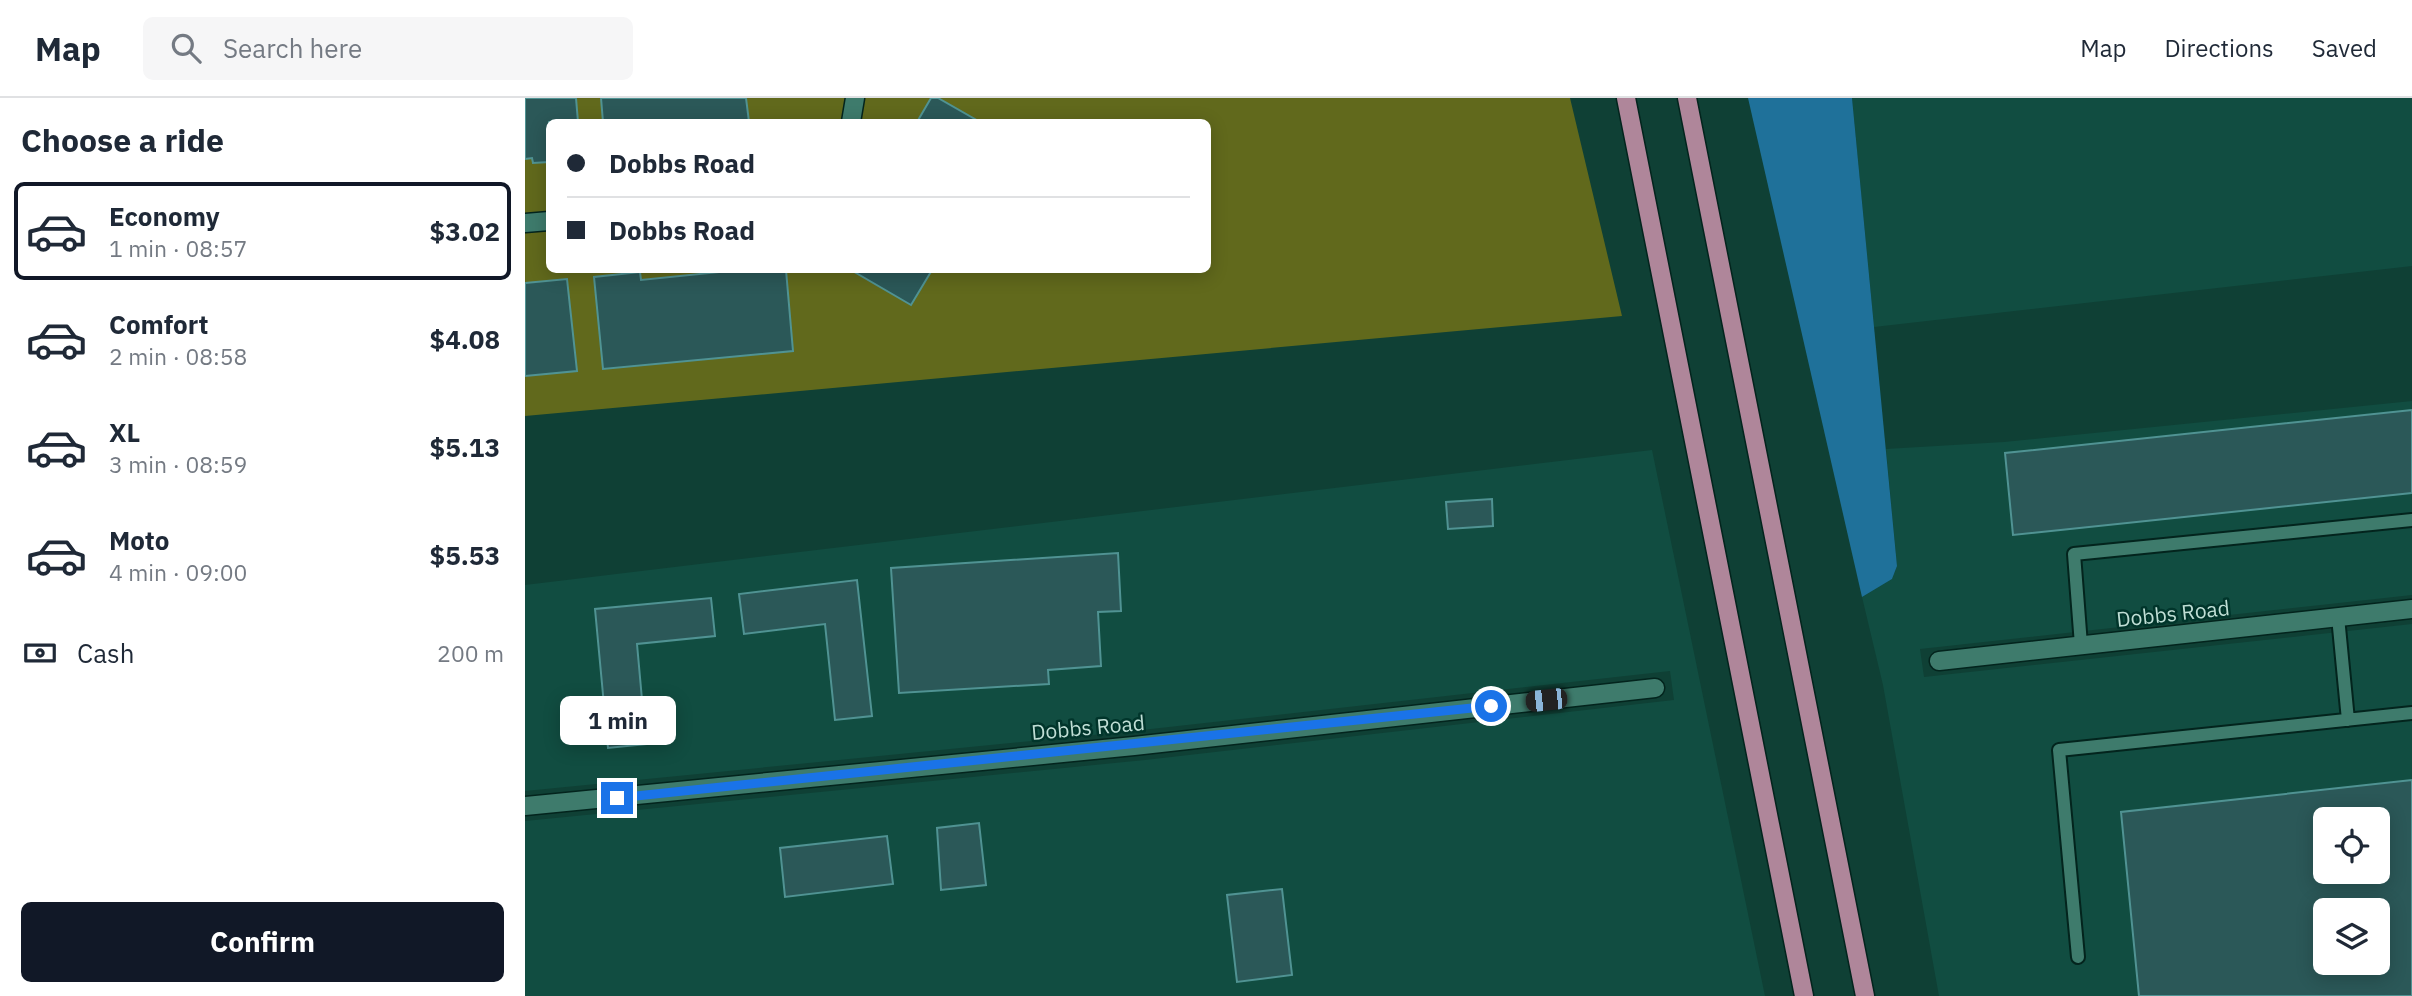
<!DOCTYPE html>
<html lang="en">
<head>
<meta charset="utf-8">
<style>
	:root { --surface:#fff; --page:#f6f6f7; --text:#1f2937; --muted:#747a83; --line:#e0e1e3; --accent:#111827 }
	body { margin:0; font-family:"IBM Plex Sans",sans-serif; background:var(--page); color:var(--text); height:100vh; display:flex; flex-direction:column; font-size:26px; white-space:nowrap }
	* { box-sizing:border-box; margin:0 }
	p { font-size:23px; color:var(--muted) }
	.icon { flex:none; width:38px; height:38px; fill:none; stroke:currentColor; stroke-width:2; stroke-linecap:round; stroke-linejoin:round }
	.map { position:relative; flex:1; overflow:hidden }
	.side { display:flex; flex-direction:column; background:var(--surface); width:525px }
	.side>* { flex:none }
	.top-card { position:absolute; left:21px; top:21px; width:665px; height:154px; border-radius:10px; box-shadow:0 4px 18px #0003; display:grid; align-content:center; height:154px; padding:0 21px; background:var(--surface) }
	.buttons { position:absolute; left:1788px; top:709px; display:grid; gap:14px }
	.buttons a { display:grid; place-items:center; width:77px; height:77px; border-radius:10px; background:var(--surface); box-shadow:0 4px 18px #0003; font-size:35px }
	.end { position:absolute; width:32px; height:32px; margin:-16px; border:9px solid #1a73e8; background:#fff; box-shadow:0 0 0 4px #fff }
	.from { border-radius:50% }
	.bubble { position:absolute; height:49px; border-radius:10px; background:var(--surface); box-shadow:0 4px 18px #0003; font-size:23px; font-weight:700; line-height:49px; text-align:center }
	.car { position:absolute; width:21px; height:42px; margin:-21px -10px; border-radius:9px; box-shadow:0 0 5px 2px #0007; background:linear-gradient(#222 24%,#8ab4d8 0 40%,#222 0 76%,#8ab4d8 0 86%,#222 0) }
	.top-card b { display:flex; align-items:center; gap:24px; height:66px; font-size:26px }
	.top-card b+b { border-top:2px solid var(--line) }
	.top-card i { width:18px; height:18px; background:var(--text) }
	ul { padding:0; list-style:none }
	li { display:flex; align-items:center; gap:21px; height:98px; margin:0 14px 10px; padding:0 7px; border:4px solid transparent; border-radius:10px }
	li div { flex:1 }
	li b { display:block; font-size:26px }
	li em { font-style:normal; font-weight:700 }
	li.active { border-color:var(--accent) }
	li>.icon { width:63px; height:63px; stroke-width:1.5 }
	h2 { padding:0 21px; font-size:32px; line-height:84px }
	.pay { display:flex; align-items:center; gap:18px; height:77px; padding:0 21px; font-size:26px }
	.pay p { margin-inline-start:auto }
	.cta { display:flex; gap:14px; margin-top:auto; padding:14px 21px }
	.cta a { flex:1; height:80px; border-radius:10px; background:var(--accent); color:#fff; font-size:28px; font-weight:700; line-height:80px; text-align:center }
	header { display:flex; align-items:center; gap:42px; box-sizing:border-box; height:98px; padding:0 35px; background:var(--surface); border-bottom:2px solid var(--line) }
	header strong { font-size:33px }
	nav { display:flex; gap:38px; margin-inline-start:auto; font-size:24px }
	.search { width:490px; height:63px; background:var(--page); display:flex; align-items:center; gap:18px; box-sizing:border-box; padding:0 24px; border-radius:10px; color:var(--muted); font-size:26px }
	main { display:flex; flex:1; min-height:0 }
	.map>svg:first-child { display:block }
	.built { fill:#114d41; fill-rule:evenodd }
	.forest { fill:#61691c; fill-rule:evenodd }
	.water { fill:#1f719a }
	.building { fill:#2b5858; stroke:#509393; stroke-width:2; fill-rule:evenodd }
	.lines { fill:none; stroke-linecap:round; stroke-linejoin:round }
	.service-casing { stroke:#03241d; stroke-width:16 }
	.minor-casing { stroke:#03241d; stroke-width:21 }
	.primary-casing { stroke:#03241d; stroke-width:21 }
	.service { stroke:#3e7b6c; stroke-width:12 }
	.minor { stroke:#3e7b6c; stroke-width:18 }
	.primary { stroke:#af869a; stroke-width:18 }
	.route { stroke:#1a73e8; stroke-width:9 }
	.labels { text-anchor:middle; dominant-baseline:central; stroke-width:5; stroke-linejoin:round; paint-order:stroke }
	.street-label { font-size:21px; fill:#bfded5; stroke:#01352b }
</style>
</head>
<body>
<header>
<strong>Map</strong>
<div class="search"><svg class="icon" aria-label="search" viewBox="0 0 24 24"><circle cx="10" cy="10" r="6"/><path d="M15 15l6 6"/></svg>Search here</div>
<nav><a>Map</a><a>Directions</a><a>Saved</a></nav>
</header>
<main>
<section class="side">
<h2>Choose a ride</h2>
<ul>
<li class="active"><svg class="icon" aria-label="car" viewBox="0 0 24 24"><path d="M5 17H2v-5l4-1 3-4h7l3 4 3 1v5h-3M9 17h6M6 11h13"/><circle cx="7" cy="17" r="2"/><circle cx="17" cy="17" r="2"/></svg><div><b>Economy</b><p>1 min · 08:57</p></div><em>$3.02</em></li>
<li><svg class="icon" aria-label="car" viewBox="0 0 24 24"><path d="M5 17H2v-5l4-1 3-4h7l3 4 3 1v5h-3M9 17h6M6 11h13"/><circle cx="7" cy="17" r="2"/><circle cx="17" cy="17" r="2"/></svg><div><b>Comfort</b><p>2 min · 08:58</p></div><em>$4.08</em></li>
<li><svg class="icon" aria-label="car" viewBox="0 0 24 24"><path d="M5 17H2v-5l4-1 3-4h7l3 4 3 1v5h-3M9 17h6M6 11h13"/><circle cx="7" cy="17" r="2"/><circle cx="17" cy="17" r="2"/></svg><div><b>XL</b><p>3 min · 08:59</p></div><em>$5.13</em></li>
<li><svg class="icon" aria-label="car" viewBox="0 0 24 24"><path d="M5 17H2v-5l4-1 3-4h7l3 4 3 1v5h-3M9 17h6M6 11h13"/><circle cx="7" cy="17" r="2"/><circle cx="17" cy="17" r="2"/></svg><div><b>Moto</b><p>4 min · 09:00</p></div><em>$5.53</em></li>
</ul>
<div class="pay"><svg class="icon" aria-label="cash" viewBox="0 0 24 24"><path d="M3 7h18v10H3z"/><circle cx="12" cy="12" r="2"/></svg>Cash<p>200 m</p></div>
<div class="cta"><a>Confirm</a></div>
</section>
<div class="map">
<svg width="1887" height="898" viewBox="0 0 1887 898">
	<rect width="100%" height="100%" fill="#0f4035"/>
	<!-- built -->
	<path class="built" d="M1327,0H1887V168L1349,229Z
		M1887,303V497L1395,551L1399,579L1887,526V898H1414L1358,587L1337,499L1367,481L1372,468L1361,351L1479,344ZM1801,721H1853V774H1801ZM1801,812H1853V864H1801Z
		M1127,352L1240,898H0V723L620,662L1149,602L1145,573L608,633L0,693V487Z"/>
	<!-- forest -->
	<path class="forest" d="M0,0H1045L1097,218L0,318ZM24,24H682V172H24Z"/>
	<!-- water -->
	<path class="water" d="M1223,0H1327L1372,468L1367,481L1337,499Z"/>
	<!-- building -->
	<path class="building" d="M0,0H51L53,24H24V64L8,65L7,60L0,61Z
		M76,0H221L224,24H78Z
		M406,0H413L455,24H392Z
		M214,172H261L268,253L78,271L69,179L115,174L116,182Z
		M326,172H407L386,207Z
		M42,181L52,273L0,278V185Z
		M1887,312V395L1488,437L1480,355Z
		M967,401L968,428L923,431L921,404Z
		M593,455L596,513L573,514L576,568L523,572L524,586L374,595L366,470Z
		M332,482L347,618L310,622L300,526L219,536L214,496Z
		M186,500L190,538L112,546L121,646L83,650L70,511Z
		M1887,682V898H1614L1596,714ZM1801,721H1853V774H1801ZM1801,812H1853V864H1801Z
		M454,725L461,787L416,792L412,730Z
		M362,738L368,786L260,799L255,750Z
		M757,791L767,877L712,884L702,797Z"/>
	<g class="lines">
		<defs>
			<path id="service" d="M1813,519L1823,622
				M1556,547L1549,456L1887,422
				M1553,859L1534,652L1887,615"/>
			<path id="minor" d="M326,24L330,0
				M0,125L24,123
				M1414,563L1887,511
				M0,708L609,648L1130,590"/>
			<path id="primary" d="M1101,0L1279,898
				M1162,0L1340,898"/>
		</defs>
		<!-- service casing -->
		<use href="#service" class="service-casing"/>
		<!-- minor casing -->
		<use href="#minor" class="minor-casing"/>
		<!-- primary casing -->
		<use href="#primary" class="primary-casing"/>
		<!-- service -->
		<use href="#service" class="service"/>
		<!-- minor -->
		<use href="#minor" class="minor"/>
		<!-- primary -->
		<use href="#primary" class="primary"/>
	</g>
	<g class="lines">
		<!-- route -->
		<path class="route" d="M92,700L966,608"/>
	</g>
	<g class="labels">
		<!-- street labels -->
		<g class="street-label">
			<text transform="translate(1648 515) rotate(-6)">Dobbs Road</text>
			<text transform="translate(563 629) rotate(-5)">Dobbs Road</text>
		</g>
	</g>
</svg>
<div class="buttons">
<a><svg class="icon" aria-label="locate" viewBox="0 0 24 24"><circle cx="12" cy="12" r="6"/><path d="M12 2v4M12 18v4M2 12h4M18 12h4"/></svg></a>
<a><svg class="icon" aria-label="layers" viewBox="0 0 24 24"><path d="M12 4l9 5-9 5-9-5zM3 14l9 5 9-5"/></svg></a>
</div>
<i class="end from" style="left:966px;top:608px"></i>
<i class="end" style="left:92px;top:700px"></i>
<div class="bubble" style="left:35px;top:598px;width:116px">1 min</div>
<i class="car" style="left:1021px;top:602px;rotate:264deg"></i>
<div class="top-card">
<b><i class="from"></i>Dobbs Road</b>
<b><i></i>Dobbs Road</b>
</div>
</div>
</main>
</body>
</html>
